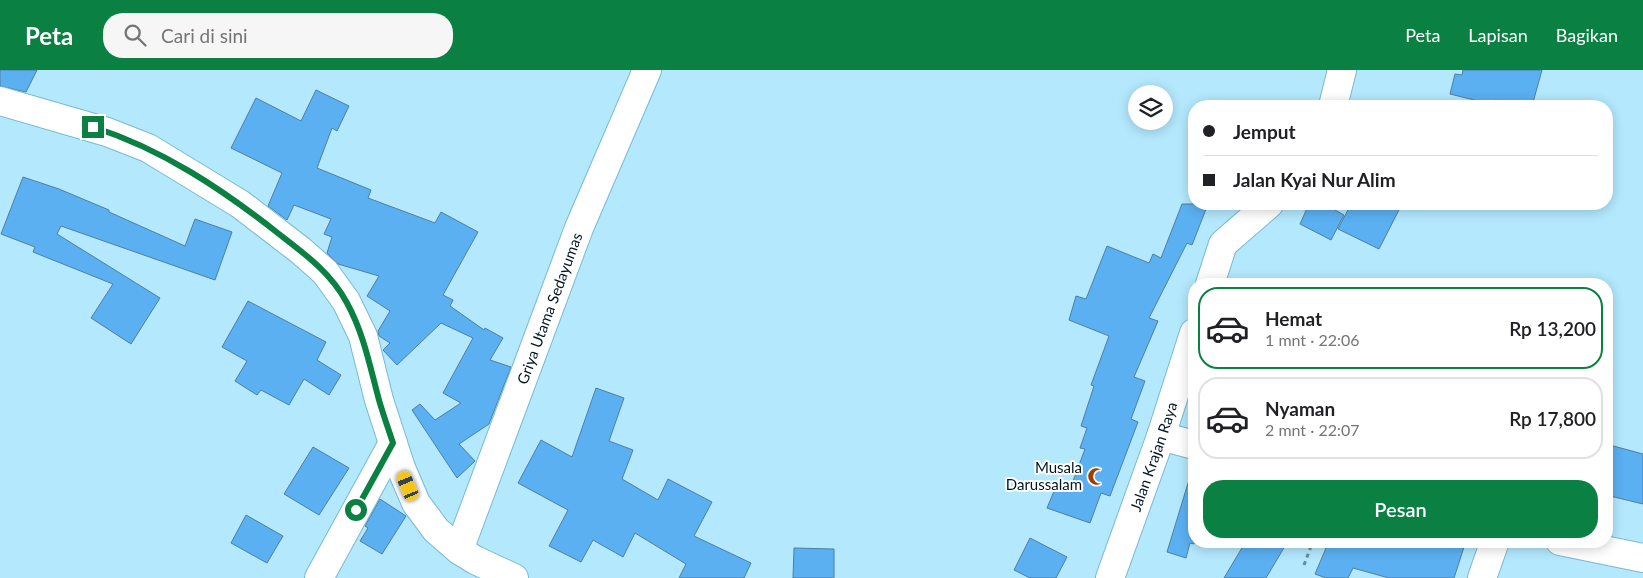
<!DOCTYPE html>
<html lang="id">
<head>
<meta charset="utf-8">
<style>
	:root { --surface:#fff; --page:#f6f6f6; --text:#202124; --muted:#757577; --line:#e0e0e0; --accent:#0b8043 }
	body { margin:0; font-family:Lato,sans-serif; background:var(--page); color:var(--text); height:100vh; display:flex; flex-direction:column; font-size:19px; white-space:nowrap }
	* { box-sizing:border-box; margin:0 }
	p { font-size:16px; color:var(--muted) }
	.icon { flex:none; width:28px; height:28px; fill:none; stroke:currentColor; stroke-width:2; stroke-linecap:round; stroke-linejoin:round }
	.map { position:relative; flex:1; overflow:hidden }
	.drawer { position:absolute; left:1188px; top:208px; width:425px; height:270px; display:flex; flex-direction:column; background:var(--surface); border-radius:20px; box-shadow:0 2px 12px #0003 }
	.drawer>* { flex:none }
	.guide { position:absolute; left:1188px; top:30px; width:425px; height:110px; border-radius:20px; box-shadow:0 2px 12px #0003; display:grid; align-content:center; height:110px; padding:0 15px; background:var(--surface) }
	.tools { position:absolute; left:1128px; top:15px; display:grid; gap:10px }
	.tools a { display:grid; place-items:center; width:45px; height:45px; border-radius:50%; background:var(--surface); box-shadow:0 2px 12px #0003; font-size:25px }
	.end { position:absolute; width:22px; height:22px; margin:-11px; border:6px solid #0b8043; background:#fff; box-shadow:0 0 0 2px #fff }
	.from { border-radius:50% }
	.car { position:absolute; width:15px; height:30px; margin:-15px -8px; border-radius:6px; box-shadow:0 0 4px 1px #0007; background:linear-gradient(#f5c518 24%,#345 0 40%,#f5c518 0 76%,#345 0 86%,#f5c518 0) }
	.guide b { display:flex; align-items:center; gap:18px; height:48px; font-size:19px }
	.guide b+b { border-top:1px solid var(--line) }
	.guide i { width:12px; height:12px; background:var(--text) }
	ul { padding:9px 0 0; list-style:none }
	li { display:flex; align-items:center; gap:15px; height:82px; margin:0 10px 8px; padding:0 5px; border:2px solid var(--line); border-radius:20px }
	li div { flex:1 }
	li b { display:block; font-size:19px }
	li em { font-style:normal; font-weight:600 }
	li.selected { border-color:var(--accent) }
	li>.icon { width:45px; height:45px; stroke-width:1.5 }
	.cta { display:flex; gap:10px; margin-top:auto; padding:10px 15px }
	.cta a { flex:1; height:58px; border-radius:20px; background:var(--accent); color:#fff; font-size:20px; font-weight:600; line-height:58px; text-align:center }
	header { display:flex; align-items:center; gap:30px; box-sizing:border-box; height:70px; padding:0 25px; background:var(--accent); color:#fff }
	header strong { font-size:24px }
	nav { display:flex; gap:28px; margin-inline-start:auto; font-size:18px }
	.search { width:350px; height:45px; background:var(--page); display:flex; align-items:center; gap:12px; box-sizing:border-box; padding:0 18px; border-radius:20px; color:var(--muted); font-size:19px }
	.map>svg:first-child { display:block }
	.building { fill:#5bb0f1; stroke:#507ea3 }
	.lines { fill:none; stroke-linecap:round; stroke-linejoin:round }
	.minor-casing { stroke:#78bad4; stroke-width:30 }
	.path { stroke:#648c9c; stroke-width:3; stroke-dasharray:4 4; stroke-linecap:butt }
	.minor { stroke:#fff; stroke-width:28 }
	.route { stroke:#0b8043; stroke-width:6 }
	.labels { text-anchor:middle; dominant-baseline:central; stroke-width:4; stroke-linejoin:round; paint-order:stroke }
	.street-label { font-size:15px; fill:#001620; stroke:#fff }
	.poi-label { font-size:15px; fill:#001620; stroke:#fff; text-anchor:end }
</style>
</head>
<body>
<header>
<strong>Peta</strong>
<div class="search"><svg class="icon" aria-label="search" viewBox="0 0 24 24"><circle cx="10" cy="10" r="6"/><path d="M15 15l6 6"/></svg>Cari di sini</div>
<nav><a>Peta</a><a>Lapisan</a><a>Bagikan</a></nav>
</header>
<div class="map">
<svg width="1643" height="508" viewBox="0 0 1643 508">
	<rect width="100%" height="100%" fill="#b3e8fd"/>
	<!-- building -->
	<path class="building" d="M0,0H37L26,22L0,16Z
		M1463,0H1542L1532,36H1519L1495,30L1494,35L1450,24L1455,4L1462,5Z
		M316,20L349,36L337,61L332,58L317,98L371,120L368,128L435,153L441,142L478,162L443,225L453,230L450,236L484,260L485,258L503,268L490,290L511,297L489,354L459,374L475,391L457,408L412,340L420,334L435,350L461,333L443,323L473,268L441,253L397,295L383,280L390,273L379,266L378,261L390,241L367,226L379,206L338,194L327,183L332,167L324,164L331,149L294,135L287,150L268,136L282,103L231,78L256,28L301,51Z
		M23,107L59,119L109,140V142L185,176L195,149L232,162L215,210L61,156L57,164L160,228L131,274L91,248L113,214L33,182L35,177L1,164Z
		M1182,134H1208L1192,175L1187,173L1149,248L1158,251L1134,307L1145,311L1131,349L1138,352L1110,426L1101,423L1090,453L1047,438L1057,414L1070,419L1085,379L1080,378L1087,358L1081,356L1094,316L1091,315L1109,266L1069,250L1076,226L1086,229L1107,176L1149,193L1153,184L1161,188Z
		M1309,134H1324L1344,145L1331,170L1300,154Z
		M1351,134H1402L1379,179L1338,159Z
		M248,231L326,272L317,290L341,305L329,325L304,309L289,335L261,320L257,325L235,311L247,291L222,277Z
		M596,318L624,328L609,371L633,380L622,409L658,430L668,409L712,432L694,466L751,493L744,508H679L686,494L635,463L623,487L593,470L581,492L549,476L568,440L518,413L541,370L572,387Z
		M1606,374L1643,384V434L1606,425Z
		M313,377L349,398L319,445L284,424Z
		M1189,410H1194V474L1190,473L1186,488L1167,482Z
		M380,429L406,446L382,484L360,471L368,458L365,456Z
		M246,445L283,466L267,493L231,473Z
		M1030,468L1067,487L1056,508H1030L1014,500Z
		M1246,471H1288L1266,508H1224Z
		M1329,471H1447L1464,477L1454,508H1389L1353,498L1348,508H1326L1315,504Z
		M794,478L834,479V508H793Z"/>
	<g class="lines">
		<defs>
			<g id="minor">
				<path d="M0,31L107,62L148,78L240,134L300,180L325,202L346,231L363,266L379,330L401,398L416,433L436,460L459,480L475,490L514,508"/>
				<path d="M1333,36L1342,0"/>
				<path d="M1210,214L1223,174L1269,134"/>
				<path d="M1161,366L1194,375"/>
				<path d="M1560,471L1643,488"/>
				<path id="s1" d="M459,480L579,158L647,0"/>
				<path d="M319,508L393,373"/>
				<path id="s2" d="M1110,508L1161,366L1194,263"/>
				<path d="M1482,508L1495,471"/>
			</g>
		</defs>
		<!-- minor casing -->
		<use href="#minor" class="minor-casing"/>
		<!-- path -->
		<path class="path" d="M1304,495L1313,471"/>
		<!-- minor -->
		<use href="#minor" class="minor"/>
	</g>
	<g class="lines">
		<!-- route -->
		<path class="route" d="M93,57C162,79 222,119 279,164C305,184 331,203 347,233C364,264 370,297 379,330C383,344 388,358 393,373L356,440"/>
	</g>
	<!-- icons -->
	<defs>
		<symbol id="mosque-bare" viewBox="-9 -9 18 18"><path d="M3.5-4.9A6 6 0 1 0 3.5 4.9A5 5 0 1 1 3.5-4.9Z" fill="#a03e00" stroke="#fff" stroke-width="2.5" paint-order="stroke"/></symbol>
	</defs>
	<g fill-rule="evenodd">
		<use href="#mosque-bare" x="1084" y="394" width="25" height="25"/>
	</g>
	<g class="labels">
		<!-- street labels -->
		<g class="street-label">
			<text stroke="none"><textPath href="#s1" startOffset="258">Griya Utama Sedayumas</textPath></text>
			<text stroke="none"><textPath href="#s2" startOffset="129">Jalan Krajan Raya</textPath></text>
		</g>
		<!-- poi labels -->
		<g class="poi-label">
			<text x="1082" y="397">Musala<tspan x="1082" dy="17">Darussalam</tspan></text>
		</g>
	</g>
</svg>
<div class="tools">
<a><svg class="icon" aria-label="layers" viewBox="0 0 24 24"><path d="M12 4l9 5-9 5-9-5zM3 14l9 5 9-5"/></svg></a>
</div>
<i class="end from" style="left:356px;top:440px"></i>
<i class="end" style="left:93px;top:57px"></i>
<i class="car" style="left:408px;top:416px;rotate:337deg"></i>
<div class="guide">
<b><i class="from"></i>Jemput</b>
<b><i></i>Jalan Kyai Nur Alim</b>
</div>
<section class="drawer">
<ul>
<li class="selected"><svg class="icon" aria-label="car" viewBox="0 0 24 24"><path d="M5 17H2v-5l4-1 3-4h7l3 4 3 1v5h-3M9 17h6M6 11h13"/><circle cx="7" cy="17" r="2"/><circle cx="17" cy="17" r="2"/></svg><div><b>Hemat</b><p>1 mnt · 22:06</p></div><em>Rp 13,200</em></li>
<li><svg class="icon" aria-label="car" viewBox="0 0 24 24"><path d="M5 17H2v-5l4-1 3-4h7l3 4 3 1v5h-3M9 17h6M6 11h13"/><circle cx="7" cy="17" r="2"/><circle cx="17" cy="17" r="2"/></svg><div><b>Nyaman</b><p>2 mnt · 22:07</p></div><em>Rp 17,800</em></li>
</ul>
<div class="cta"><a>Pesan</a></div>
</section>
</div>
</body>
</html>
